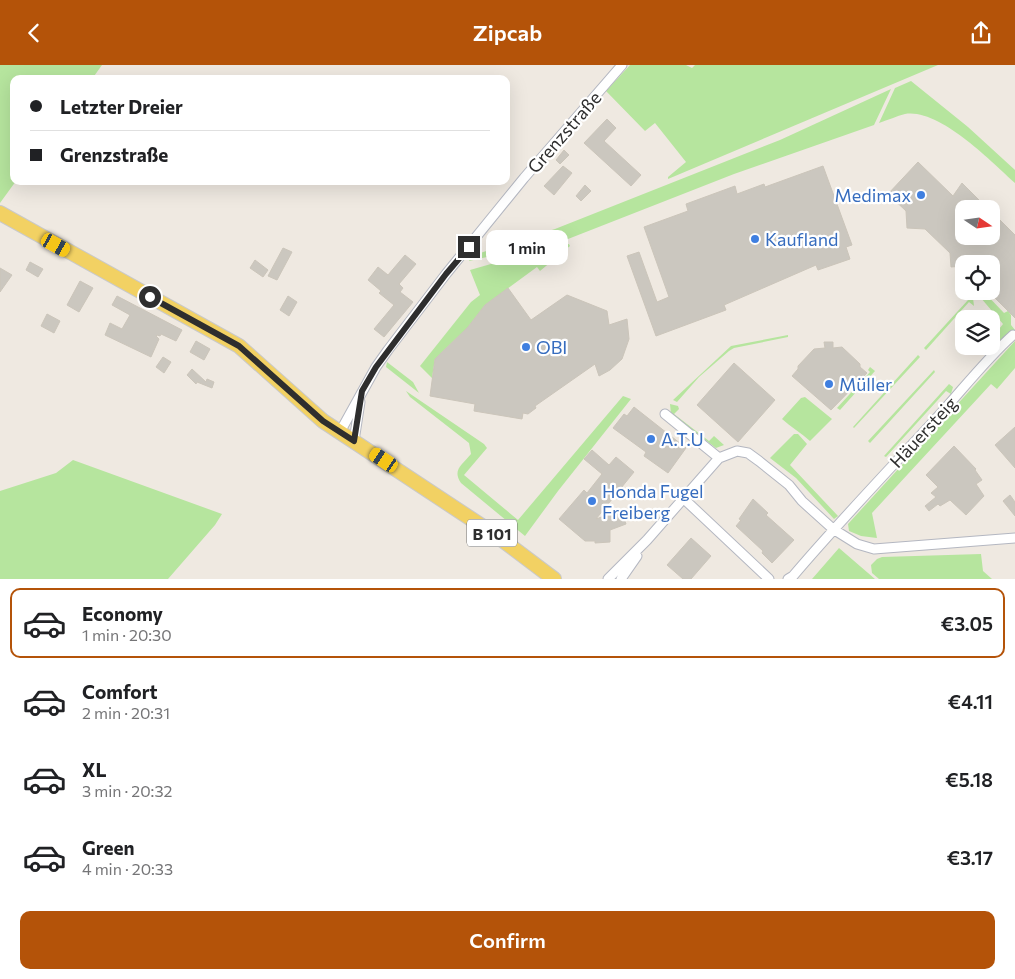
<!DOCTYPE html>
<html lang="en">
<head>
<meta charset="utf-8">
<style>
	:root { --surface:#fff; --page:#f6f6f6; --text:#202124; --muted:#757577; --line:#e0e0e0; --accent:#b45309 }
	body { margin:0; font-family:Commissioner,sans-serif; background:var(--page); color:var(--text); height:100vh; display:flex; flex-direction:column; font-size:19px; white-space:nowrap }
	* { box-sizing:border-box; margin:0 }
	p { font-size:16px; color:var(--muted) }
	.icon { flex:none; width:28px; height:28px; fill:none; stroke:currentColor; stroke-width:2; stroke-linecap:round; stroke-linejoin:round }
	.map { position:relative; height:514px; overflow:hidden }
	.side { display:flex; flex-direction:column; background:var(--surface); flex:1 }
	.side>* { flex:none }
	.hud { position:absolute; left:10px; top:10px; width:500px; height:110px; border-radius:10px; box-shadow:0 5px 20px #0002; display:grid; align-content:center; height:110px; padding:0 20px; background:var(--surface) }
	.needle { width:32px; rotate:103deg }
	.controls { position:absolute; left:955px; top:135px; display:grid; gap:10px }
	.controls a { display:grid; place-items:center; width:45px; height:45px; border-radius:10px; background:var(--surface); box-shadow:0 5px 20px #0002; font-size:25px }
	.end { position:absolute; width:22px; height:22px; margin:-11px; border:6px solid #2e2e2e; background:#fff; box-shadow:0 0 0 2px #fff }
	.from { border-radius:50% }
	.bubble { position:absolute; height:35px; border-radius:10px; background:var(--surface); box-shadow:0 5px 20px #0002; font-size:16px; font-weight:600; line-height:35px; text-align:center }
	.car { position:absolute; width:15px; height:30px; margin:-15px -8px; border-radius:6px; box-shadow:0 0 4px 1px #0007; background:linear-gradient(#f5c518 24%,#345 0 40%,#f5c518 0 76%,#345 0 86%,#f5c518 0) }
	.hud b { display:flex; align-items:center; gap:18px; height:48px; font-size:19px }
	.hud b+b { border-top:1px solid var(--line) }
	.hud i { width:12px; height:12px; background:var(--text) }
	ul { padding:9px 0 0; list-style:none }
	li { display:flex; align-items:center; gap:15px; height:70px; margin:0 10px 8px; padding:0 10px; border:2px solid transparent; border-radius:10px }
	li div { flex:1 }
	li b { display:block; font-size:19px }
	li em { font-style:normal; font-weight:600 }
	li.selected { border-color:var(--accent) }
	li>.icon { width:45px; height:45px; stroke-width:1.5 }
	.primary-button { display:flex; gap:10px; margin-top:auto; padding:10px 20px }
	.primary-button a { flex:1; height:58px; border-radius:10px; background:var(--accent); color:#fff; font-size:20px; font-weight:600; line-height:58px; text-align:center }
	header { display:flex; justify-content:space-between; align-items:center; height:65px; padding:0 20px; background:var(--accent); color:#fff; font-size:22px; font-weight:600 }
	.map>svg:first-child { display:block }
	.green { fill:#b6e59e }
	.building { fill:#cbc7bf; stroke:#cbc5ba }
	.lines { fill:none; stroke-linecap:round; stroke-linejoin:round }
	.street-casing { stroke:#b4b7c1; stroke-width:11 }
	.primary-casing { stroke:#c9c9c9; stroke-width:16 }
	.street { stroke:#fff; stroke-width:9 }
	.primary { stroke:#f2d163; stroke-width:14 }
	.route { stroke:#2e2e2e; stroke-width:6 }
	.shop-dot { fill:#3f7fe0; stroke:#fff; stroke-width:2 }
	.labels { text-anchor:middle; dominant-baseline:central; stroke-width:4.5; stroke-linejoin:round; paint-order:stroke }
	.shield { fill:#fff; stroke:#6d6d6d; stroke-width:1 }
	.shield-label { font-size:16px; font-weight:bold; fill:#2e2e2e }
	.street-label { font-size:18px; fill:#2e2e2e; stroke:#fff }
	.shop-label { font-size:18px; fill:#366cbe; stroke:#fff; text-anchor:start }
</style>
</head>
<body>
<header><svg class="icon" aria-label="back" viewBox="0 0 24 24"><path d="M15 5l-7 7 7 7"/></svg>Zipcab<svg class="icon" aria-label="share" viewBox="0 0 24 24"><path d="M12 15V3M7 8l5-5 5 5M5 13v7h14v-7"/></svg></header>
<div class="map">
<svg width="1015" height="514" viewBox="0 0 1015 514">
	<rect width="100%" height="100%" fill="#efe9e1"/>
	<!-- green -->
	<path class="green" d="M0,0H102L92,14H14V116H16L0,138Z
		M630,0H686L692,3L695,0H938L668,114V112L686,97L655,58L645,66L606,26Z
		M911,16L968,62L1015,105V118C992,97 939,43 905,49C897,51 888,55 879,58L895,23Z
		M891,24L874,60L734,109L568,174L469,196L471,192L480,188L555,164L780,75Z
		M569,179L570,181L540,206L537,202L485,240L468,262L435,294L432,313L420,301L471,237L480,230L470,205L550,182Z
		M975,226H983L1004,248L1008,246L1011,250V260L1015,265L1001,278L999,279L994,275L991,278V274L1003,259Z
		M967,231L973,233L974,241L969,237L926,285L924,283L968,235L965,232Z
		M788,270V272L734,283L729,286L699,312L677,337L673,335L731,281Z
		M1015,276V303L997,324L991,319L872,448L877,473L861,471L849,466L848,459Z
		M918,290L920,292L854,363L853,362Z
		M387,297L413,317L419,328L386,302Z
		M870,302L875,306L840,345L837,343L870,307L868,305Z
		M934,305L935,307L870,378L868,376Z
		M949,319L953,322L951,329L946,326L886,392L884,391Z
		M406,326L484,379L487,383L464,410L518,455L623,331L631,334L558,426L525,471L461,418C452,405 462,400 471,389L469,378L410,332Z
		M805,332L832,354L810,376C801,368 791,362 782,354L801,333Z
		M670,339L678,341L679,344L674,349L709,376L714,371L724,380L716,383L671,349Z
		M794,369H798L807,379L790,400L838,451L834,454L796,413L770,393Z
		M73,395L222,449L215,460L168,514H0V426L56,408Z
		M839,483L875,514H812Z
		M981,489L983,506L992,514H879L872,508L871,500L877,494L882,492Z"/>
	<!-- building -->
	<path class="building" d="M607,54L616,63L604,76L641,110L631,121L584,78Z
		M564,85L569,90L560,99L556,95Z
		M918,97L953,131L962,118L988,144H964V171H991V146L1015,170V253L991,229V199H964V201L951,202L950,188L925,164L907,163L906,146L888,129Z
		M563,101L572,108L554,130L544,121Z
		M823,101L852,180L846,182L850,194L818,205L816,200L724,240L726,245L656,271L627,191L639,187L657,237L669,232L644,162L688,146L686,139L735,121L737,129L764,119L765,122Z
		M585,120L591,126L581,136L576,131Z
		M283,183L292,187L277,215L268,211Z
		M405,190L416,199L399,219L403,223L400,227L413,237L384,272L374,264L394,240L379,228L381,226L368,215L378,202L388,210Z
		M255,195L268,205L263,212L250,203Z
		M30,197L43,204L38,212L26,205Z
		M0,203L12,210L0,227Z
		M80,216L93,223L79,247L67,240Z
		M508,223L531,255L567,230L607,246L609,260L627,254L629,274L622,294L610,305L599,311L595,299L535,341L536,343L528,349L523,348L522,354L474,346L475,339L430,331L435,294L468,262L485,240Z
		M117,231L182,265L176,276L161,269L160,271L157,270L156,271L159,274L151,292L105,270L110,258L122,264L130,250L112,240Z
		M288,231L297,237L289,251L280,245Z
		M47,249L60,256L54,268L41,261Z
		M196,276L210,284L204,295L190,287Z
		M824,277H833V283L842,282L860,299V302L867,308L831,345L792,311L798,304V301L814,284L825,283Z
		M163,292L171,297L164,308L156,302Z
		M734,298L775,335L738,377L697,340Z
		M192,304L206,317L207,314L214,317L212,323L197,317L196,319L187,310Z
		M634,342L686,383L668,408L644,391L646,387L613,363L624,349L627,351Z
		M1015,362V403L995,380Z
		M954,381L976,404L975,405L982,415L976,419L984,431L966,450L950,435L940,441L938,439L929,446L925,441L936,432L931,428L938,422L926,410Z
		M592,385L609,400L616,392L634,407L596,454L621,445L626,459L610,465V477L595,478V476H585L559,454L584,425L587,428L602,409L584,394Z
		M1010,430L1015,437V451L1003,436Z
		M753,434L768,448L766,450L794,475L772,498L762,488L763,486L736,461L741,455L739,454Z
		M691,473L711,491L691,514H683L667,500Z"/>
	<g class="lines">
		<defs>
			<path id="street" d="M665,349L719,393
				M340,367L376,302L388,285L446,209L524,113L622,0
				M354,376L360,337
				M683,433L769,514
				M608,514L647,475L719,393L737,386L748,388L759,396L789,420L802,436L833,464L857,479L874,484L1015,473
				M621,514L637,491
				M788,514L793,511C838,458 886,408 933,357C960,328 984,296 1013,270"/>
			<path id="primary" d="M0,148L239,281L323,356L497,471L554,514"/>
		</defs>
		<!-- street casing -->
		<use href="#street" class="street-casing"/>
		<!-- primary casing -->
		<use href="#primary" class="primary-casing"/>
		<!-- street -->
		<use href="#street" class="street"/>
		<!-- primary -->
		<use href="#primary" class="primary"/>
	</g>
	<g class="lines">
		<!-- route -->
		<path class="route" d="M150,232L239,281L323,356L354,376L362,326L376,302L446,209L469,182"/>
	</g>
	<!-- markers -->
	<g class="shop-dot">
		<circle cx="921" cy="130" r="5"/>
		<circle cx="755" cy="174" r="5"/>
		<circle cx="526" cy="282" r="5"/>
		<circle cx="829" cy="319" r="5"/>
		<circle cx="651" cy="374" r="5"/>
		<circle cx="592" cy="436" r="5"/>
	</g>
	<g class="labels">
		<!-- shield labels -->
		<rect class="shield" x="467" y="454.5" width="50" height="27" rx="4"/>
		<g class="shield-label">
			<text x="492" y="468">B 101</text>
		</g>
		<!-- street labels -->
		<g class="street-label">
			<text transform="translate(564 67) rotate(-49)">Grenzstraße</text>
			<text transform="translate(923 367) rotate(-47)">Häuersteig</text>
		</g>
		<!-- shop labels -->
		<g class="shop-label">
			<text x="911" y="130" text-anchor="end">Medimax</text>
			<text x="765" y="174">Kaufland</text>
			<text x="536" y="282">OBI</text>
			<text x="839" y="319">Müller</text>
			<text x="661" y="374">A.T.U</text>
			<text x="602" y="426">Honda Fugel<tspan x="602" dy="21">Freiberg</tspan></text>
		</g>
	</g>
</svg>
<div class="controls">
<a><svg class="needle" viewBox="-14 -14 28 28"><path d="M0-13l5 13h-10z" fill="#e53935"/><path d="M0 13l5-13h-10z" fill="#757577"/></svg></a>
<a><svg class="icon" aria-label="locate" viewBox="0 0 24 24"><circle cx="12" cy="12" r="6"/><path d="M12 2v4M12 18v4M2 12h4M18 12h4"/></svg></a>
<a><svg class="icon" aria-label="layers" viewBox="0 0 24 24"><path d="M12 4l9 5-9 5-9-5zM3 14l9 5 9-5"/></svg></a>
</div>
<i class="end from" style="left:150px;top:232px"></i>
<i class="end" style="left:469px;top:182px"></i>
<div class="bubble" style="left:486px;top:165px;width:82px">1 min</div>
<i class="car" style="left:56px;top:180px;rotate:119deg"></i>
<i class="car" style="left:384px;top:395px;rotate:304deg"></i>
<div class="hud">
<b><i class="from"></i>Letzter Dreier</b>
<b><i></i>Grenzstraße</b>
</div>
</div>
<section class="side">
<ul>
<li class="selected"><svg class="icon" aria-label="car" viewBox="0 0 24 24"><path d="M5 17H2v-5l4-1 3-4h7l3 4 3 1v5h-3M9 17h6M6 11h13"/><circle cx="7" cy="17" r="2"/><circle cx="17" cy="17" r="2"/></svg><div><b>Economy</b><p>1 min · 20:30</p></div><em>€3.05</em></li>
<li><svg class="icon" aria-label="car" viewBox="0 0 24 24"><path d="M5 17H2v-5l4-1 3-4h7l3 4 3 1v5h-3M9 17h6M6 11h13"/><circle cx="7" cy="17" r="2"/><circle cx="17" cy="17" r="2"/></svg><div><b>Comfort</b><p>2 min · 20:31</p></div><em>€4.11</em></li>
<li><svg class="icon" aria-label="car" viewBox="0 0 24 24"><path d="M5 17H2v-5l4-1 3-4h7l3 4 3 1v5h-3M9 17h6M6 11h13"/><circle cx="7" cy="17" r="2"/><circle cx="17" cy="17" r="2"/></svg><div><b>XL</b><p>3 min · 20:32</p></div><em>€5.18</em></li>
<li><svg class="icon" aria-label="car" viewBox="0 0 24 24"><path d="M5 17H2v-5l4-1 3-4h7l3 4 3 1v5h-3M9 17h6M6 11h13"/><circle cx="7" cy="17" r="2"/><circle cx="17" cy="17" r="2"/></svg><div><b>Green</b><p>4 min · 20:33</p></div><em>€3.17</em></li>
</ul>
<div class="primary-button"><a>Confirm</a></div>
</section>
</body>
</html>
